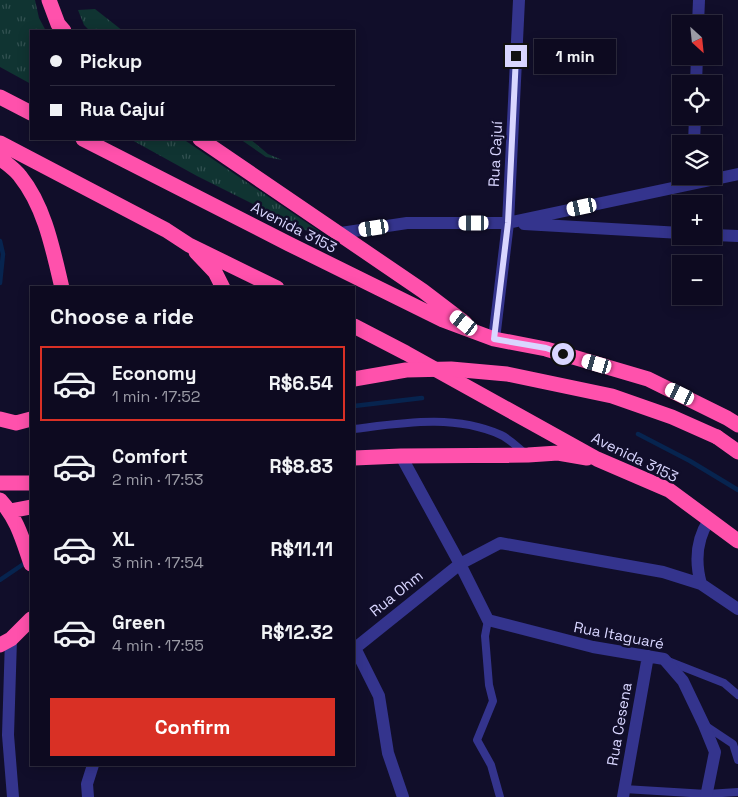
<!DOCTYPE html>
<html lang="en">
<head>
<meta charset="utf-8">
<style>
	:root { --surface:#0d0a20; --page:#161329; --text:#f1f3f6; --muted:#9a9aa5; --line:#2d2b3e; --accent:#d93025 }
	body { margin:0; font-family:"Space Grotesk",sans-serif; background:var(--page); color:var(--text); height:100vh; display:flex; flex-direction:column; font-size:19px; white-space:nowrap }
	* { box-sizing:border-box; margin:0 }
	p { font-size:16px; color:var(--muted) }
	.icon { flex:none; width:28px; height:28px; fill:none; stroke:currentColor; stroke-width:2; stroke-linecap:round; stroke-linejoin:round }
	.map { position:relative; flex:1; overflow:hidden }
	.drawer { position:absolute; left:30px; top:286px; width:325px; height:480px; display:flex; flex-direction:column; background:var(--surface); border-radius:0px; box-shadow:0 2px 12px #0003,0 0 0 1px var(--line) }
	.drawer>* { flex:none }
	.banner { position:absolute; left:30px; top:30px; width:325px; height:110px; border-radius:0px; box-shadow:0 2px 12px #0003,0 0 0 1px var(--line); display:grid; align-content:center; height:110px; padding:0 20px; background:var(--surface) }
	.needle { width:32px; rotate:153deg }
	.fabs { position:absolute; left:672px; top:15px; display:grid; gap:10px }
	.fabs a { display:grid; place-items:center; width:50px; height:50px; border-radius:0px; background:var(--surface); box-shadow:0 2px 12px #0003,0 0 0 1px var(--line); font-size:25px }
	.end { position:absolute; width:22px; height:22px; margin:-11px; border:6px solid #d9d6ff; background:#111; box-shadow:0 0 0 2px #111 }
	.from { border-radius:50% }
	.bubble { position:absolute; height:35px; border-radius:0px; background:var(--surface); box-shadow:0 2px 12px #0003,0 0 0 1px var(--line); font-size:16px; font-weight:700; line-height:35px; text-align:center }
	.car { position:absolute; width:15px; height:30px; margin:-15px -8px; border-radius:6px; box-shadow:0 0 4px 1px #0007; background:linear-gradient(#fff 24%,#345 0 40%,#fff 0 76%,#345 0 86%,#fff 0) }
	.banner b { display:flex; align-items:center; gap:18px; height:48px; font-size:19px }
	.banner b+b { border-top:1px solid var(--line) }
	.banner i { width:12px; height:12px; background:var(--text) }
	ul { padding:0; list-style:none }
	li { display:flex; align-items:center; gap:15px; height:75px; margin:0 10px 8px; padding:0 10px; border:2px solid transparent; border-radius:0px }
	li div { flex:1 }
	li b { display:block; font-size:19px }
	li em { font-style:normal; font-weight:700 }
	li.selected { border-color:var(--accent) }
	li>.icon { width:45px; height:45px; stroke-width:1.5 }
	h2 { padding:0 20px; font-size:22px; line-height:60px }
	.action { display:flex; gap:10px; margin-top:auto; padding:10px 20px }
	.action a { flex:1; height:58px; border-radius:0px; background:var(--accent); color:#fff; font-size:20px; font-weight:700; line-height:58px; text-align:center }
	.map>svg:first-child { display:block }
	.grass { fill:url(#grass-tufts) }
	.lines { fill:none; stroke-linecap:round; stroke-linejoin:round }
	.stream { stroke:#07244f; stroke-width:4.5 }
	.lane { stroke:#34348d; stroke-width:8 }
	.street { stroke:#34348d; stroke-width:12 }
	.highway { stroke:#ff51ac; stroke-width:15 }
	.highway-bridge { stroke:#ff51ac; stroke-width:15 }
	.route { stroke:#d9d6ff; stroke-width:6 }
	.labels { text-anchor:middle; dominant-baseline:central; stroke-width:5; stroke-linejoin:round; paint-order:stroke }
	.street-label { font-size:15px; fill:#d9d6ff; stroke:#110e2a }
</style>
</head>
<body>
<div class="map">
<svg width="738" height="797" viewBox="0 0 738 797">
	<defs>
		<pattern id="grass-tufts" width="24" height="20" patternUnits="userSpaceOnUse" patternTransform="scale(1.25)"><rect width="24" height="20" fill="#103432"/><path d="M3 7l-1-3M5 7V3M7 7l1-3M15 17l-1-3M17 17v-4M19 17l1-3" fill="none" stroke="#325151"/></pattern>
	</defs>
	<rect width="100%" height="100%" fill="#110e2a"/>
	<!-- grass -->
	<path class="grass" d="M0,0H35L39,18L46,31H31V84L0,67Z
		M95,9L123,31H90L84,25L78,10Z
		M130,139H183L319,231L317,236L197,176Z
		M240,139H250L268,154L282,160L266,157Z"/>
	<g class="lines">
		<!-- stream -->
		<path class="stream" d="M0,241L3,254L0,283
			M354,406L422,398
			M638,434L690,461L738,490
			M0,580L28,561"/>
		<!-- lane -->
		<path class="lane" d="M354,429C403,423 454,414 501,435C510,439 518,448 526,454
			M488,620L485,636L489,685L493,701L477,740L491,765L500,797
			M668,661L724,683L738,695
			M706,726L733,744L738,760
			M624,789L707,794L738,792"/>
		<!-- street -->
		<path class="street" d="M698,24L699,0
			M696,84L697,56
			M694,144L695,116
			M524,224L681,233
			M341,233L407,223H508L738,174
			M714,235L738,236
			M494,339L508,223L519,0
			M401,456L460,564L488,620L593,647L664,659L683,681L704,725L715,752L706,797
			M701,584C695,562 696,540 709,520
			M11,639L8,735L13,797
			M355,648L379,696L388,753L403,797
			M354,649L460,564L500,543L663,572L701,584L738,609
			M88,797L87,784L93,765
			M623,797L648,656"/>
		<!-- highway -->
		<path class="highway" d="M49,0L58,24L64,31
			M0,97L31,113
			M83,139L289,244L443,320L494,339L546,349L648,379L727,418L738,425
			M200,139L423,291L465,323
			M0,143L166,230L189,245L277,288
			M0,158C7,164 15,169 20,176C45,207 53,250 62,288
			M196,252L215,272L223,288
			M354,326L406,353L597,459L669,490L738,541
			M0,419L16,423L31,419
			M717,437L738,452
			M354,458L401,456L528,455L558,453L587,458
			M0,483H31
			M0,500C17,518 23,541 31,564
			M10,511L31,507
			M0,645L11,639L31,619"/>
		<!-- highway-bridge -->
		<path class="highway-bridge" d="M354,379L406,370L451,369L507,374L612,396L672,417L717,437"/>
	</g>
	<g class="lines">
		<!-- route -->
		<path class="route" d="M516,56L508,223L494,339L546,348L563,354"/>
	</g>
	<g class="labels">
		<!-- street labels -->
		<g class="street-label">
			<text transform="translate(495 154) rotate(-87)">Rua Cajuí</text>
			<text transform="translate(294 227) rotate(27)">Avenida 3153</text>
			<text transform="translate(635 457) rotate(26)">Avenida 3153</text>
			<text transform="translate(396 593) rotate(-39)">Rua Ohm</text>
			<text transform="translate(619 635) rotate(11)">Rua Itaguaré</text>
			<text transform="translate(619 724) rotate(-80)">Rua Cesena</text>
		</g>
	</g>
</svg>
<div class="fabs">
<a><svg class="needle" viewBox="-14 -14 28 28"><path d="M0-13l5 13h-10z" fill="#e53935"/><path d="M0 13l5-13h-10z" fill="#9a9aa5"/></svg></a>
<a><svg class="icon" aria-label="locate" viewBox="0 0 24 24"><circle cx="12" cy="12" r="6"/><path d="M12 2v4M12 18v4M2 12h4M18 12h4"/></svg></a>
<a><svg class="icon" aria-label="layers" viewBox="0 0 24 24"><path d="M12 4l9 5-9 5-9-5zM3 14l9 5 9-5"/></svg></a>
<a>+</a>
<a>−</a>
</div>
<i class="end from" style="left:563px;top:354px"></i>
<i class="end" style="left:516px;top:56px"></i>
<div class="bubble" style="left:534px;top:39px;width:82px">1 min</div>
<i class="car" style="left:582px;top:207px;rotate:258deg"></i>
<i class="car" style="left:474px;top:223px;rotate:270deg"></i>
<i class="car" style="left:374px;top:228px;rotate:261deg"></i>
<i class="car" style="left:464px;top:323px;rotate:308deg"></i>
<i class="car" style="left:597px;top:364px;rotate:286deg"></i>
<i class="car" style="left:680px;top:394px;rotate:296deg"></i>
<div class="banner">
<b><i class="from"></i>Pickup</b>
<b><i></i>Rua Cajuí</b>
</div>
<section class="drawer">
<h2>Choose a ride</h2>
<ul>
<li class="selected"><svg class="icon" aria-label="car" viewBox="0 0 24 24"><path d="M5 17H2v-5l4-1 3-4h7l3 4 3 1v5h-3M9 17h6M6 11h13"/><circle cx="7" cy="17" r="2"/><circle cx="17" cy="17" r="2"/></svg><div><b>Economy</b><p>1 min · 17:52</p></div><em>R$6.54</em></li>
<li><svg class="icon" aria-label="car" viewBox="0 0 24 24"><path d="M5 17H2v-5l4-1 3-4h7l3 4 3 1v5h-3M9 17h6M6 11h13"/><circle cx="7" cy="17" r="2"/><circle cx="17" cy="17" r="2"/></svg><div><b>Comfort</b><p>2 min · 17:53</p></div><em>R$8.83</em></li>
<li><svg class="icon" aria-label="car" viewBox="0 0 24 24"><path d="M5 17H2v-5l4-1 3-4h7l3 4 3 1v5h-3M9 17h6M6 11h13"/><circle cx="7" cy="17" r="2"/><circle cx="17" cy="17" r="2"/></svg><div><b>XL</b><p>3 min · 17:54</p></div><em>R$11.11</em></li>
<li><svg class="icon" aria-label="car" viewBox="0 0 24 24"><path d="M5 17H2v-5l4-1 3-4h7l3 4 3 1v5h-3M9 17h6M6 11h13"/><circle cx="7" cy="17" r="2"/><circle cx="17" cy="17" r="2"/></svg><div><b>Green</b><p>4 min · 17:55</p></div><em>R$12.32</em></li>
</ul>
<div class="action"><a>Confirm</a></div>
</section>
</div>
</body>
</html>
